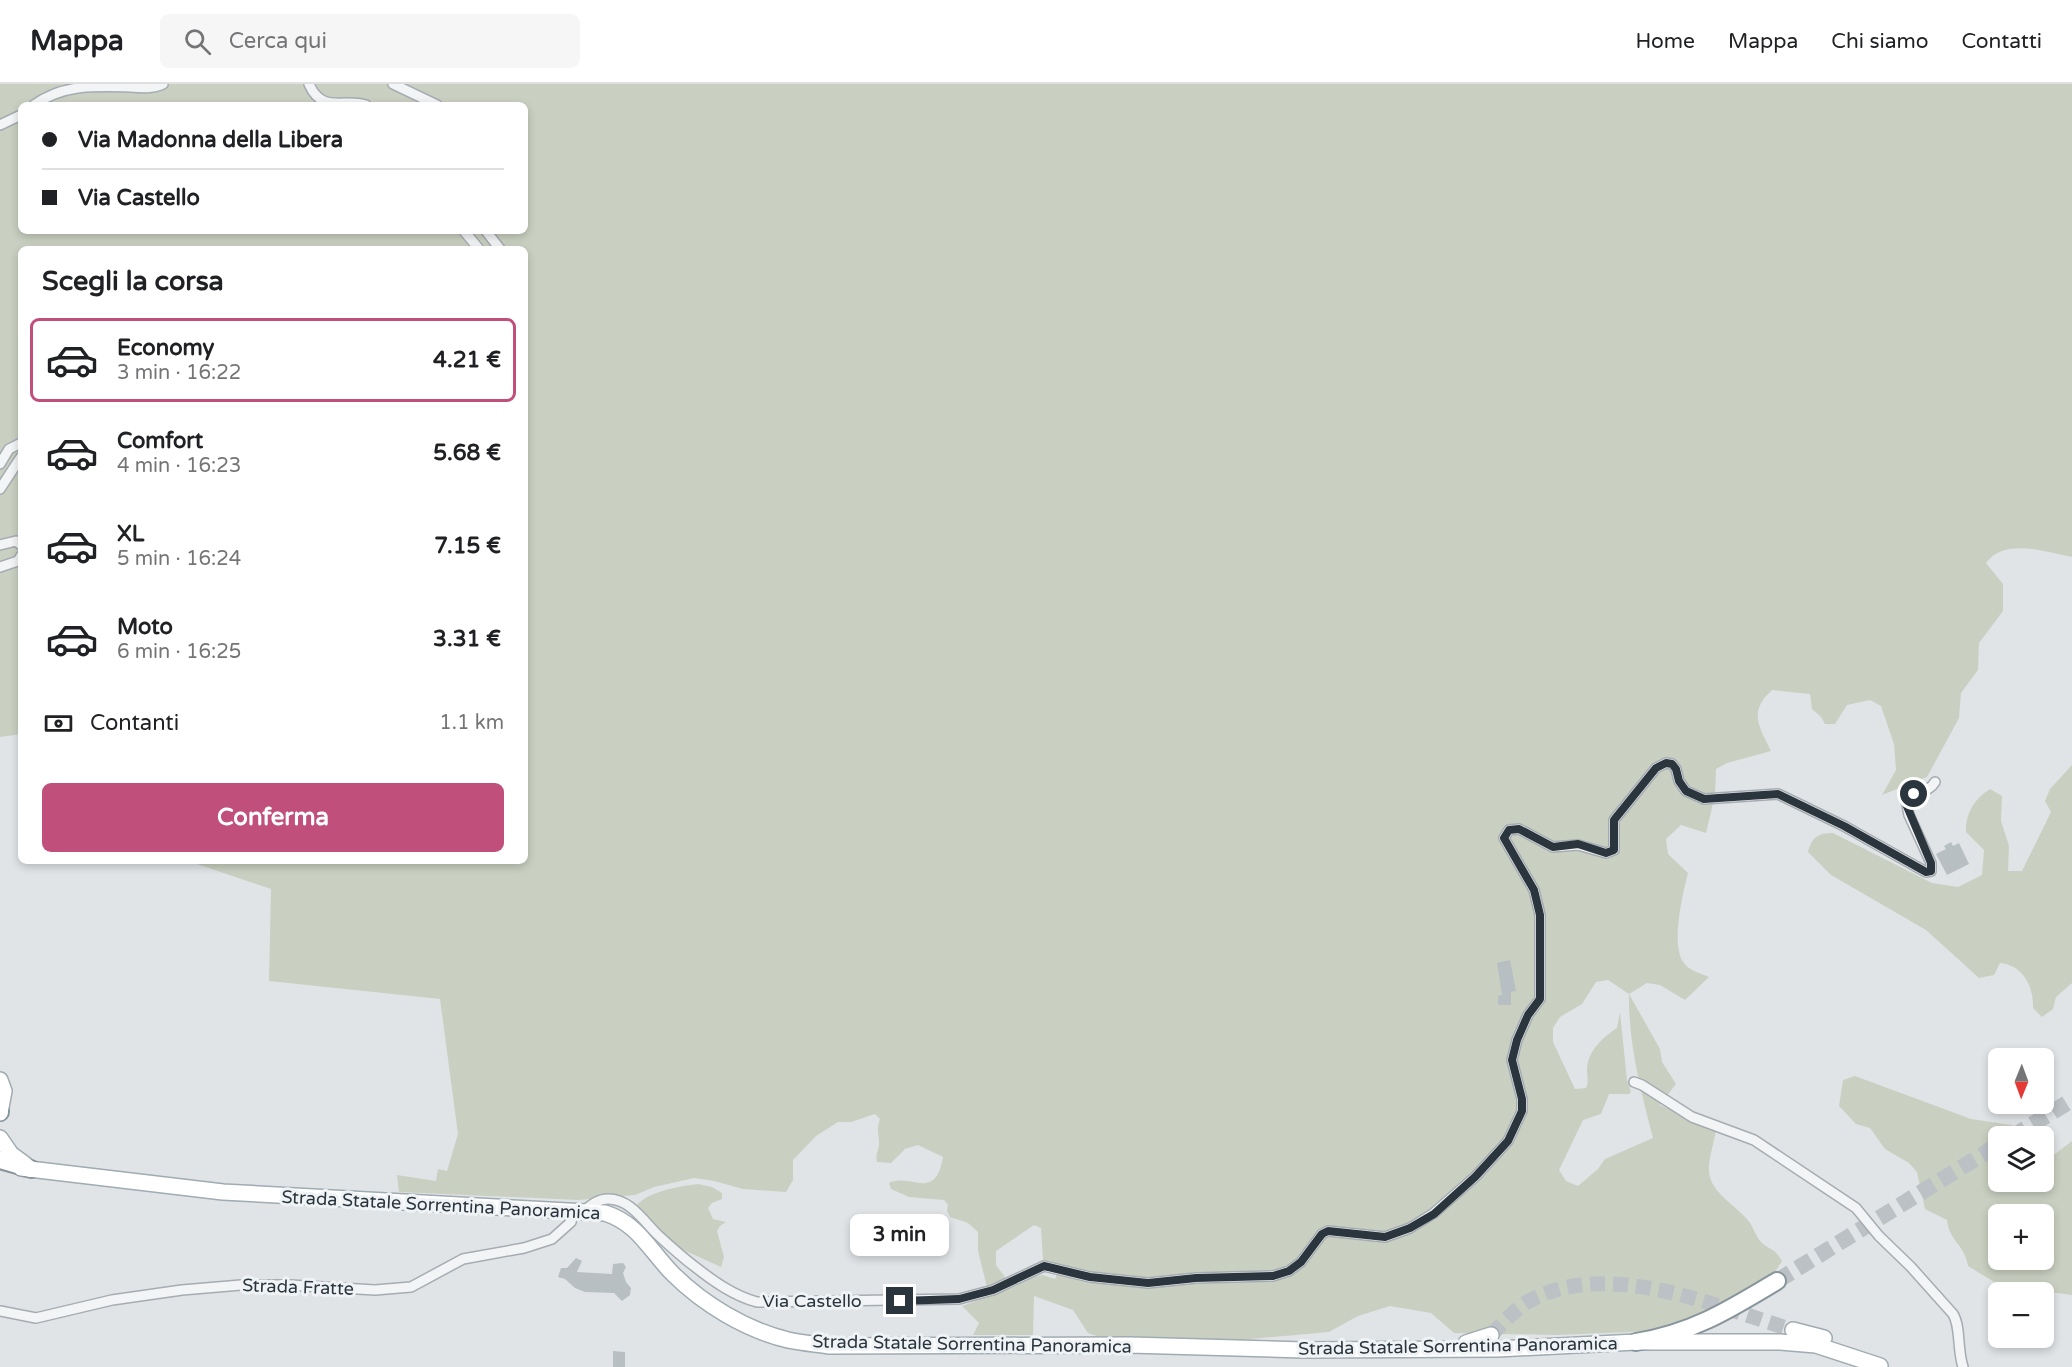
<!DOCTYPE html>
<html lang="it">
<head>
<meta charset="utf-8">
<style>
	:root { --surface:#fff; --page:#f6f6f6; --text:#202124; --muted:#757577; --line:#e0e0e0; --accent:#c0507b }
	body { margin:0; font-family:"Varela Round",sans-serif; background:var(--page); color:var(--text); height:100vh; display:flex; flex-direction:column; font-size:22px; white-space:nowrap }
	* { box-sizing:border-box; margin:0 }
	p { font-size:20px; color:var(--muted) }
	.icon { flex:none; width:33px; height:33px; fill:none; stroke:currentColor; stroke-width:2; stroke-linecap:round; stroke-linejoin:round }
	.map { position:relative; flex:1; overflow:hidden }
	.details { position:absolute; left:18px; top:162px; width:510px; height:618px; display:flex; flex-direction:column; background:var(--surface); border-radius:9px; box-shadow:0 3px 9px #0003 }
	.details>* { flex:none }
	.guide { position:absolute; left:18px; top:18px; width:510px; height:132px; border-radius:9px; box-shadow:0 3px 9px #0003; display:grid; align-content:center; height:132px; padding:0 24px; background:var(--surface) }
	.needle { width:39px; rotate:181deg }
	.buttons { position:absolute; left:1988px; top:964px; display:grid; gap:12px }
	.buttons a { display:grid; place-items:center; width:66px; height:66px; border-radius:9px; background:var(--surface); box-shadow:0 3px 9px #0003; font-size:30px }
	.end { position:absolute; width:27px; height:27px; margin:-14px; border:8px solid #2a353d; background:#fff; box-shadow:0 0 0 3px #fff }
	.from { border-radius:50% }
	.bubble { position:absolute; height:42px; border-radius:9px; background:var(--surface); box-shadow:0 3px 9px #0003; font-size:20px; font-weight:700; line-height:42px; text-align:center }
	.guide b { display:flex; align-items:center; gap:21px; height:57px; font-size:22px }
	.guide b+b { border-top:2px solid var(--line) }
	.guide i { width:15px; height:15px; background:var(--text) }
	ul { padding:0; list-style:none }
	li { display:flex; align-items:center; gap:18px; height:84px; margin:0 12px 9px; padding:0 12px; border:3px solid transparent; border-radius:9px }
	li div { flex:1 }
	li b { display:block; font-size:22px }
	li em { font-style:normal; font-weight:700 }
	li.current { border-color:var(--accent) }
	li>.icon { width:54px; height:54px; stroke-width:1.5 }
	h2 { padding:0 24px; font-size:27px; line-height:72px }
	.pay { display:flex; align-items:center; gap:15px; height:66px; padding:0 24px; font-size:22px }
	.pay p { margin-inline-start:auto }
	.cta { display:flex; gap:12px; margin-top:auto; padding:12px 24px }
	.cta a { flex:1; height:69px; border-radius:9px; background:var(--accent); color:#fff; font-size:24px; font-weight:700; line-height:69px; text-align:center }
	header { display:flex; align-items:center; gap:36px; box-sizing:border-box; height:84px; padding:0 30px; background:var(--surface); border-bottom:2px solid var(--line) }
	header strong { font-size:28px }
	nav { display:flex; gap:33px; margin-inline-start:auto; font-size:21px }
	.search { width:420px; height:54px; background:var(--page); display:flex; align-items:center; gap:15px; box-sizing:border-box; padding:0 21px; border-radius:9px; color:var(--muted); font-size:22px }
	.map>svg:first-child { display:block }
	.green { fill:#c9d0c1; fill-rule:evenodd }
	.building { fill:#b7bfc3 }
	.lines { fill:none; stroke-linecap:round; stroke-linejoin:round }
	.primary-tunnel { stroke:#bcc1c5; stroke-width:15; stroke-dasharray:15 8; stroke-linecap:butt }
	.trunk-tunnel { stroke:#bcc1c5; stroke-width:16; stroke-dasharray:16 8; stroke-linecap:butt }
	.minor-casing { stroke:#a6acb1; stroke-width:12 }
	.primary-casing { stroke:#a0abb2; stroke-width:18 }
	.trunk-casing { stroke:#88959c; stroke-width:20 }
	.minor { stroke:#f2f4f6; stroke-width:9 }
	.primary { stroke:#fff; stroke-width:15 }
	.trunk { stroke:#fff; stroke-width:16 }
	.route { stroke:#2a353d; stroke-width:8 }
	.labels { text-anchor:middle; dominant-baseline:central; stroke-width:6; stroke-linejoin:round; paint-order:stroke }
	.street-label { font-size:18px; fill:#2a353d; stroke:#eff3f5 }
</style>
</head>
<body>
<header>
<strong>Mappa</strong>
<div class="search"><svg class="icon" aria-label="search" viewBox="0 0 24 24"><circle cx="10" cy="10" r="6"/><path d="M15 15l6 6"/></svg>Cerca qui</div>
<nav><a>Home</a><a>Mappa</a><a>Chi siamo</a><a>Contatti</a></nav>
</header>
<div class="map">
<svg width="2072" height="1283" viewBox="0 0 2072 1283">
	<rect width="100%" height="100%" fill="#e0e4e7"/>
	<!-- green -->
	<path class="green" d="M0,0H2072V473C2045,468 2004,453 1986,479L2003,500V527L1979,559L1978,586L1961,609L1959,634L1927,693L1882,711L1896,686L1894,660L1881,622L1870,616L1847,621L1835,640H1825L1821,633L1812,625L1810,610L1772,606C1748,628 1759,642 1771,667L1727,679L1716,685L1715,711L1706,749L1681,741L1666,755L1668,770L1688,789C1683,809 1670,862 1684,879C1688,886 1702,890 1709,893L1685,916L1660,901L1647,899L1629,910L1660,965L1662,978L1676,1000L1660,1021L1716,1046C1714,1060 1708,1075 1709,1088C1711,1110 1738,1122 1750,1139C1754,1145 1756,1153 1762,1159C1771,1167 1774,1163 1782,1177L1775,1188L1732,1214L1681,1240L1658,1247L1556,1251L1454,1249L1431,1229L1390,1222L1358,1232L1329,1248L1228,1257L1097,1252L1088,1249L1073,1226L1034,1212L1033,1251H973L979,1239L962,1222L1014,1203L1028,1194L1043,1191L1055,1195L1061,1181L1043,1176L1041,1144L1034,1141L996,1167V1181L1005,1193L1002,1198L987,1203L978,1167V1148L968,1139L950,1133L947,1127L948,1121L944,1116L909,1113L891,1105L889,1099C911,1088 935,1119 943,1073L918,1061L905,1065L891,1079L877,1078C875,1070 879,1067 879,1059C879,1048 876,1047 880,1035L875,1030L851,1038H838L816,1052L793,1076V1096L786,1108L743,1105L714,1097L694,1094L654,1103L635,1111L578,1116L399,1108L397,1091L436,1097L438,1085L447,1087L458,1050L440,915L269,897L271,805L188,777H525V165H21V650L0,653ZM21,21H525V147H21ZM1608,896L1629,910C1628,958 1641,1008 1653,1054L1605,1075L1598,1085L1578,1102L1566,1097L1559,1086L1583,1036L1601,1030L1609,1010H1629L1631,1008L1627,996L1620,928L1617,944C1603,953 1587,968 1587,986C1587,993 1589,998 1586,1004L1575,1005L1553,958V944L1560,933L1582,920L1596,898Z
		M2072,681V899L2056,913L2053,925L2042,933L2033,924C2034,903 2023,881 2000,879L1994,891L1979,894L1926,846L1831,791L1808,768C1812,753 1818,749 1833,749L1932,799L1958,803L1982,791L1984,766L1966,748C1965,730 1974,715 1990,705L2002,712L2001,737L2009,762L2008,787H2022L2051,728L2045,717L2050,705Z
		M1855,992L1971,1035L2012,1041L2023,1048V1053H1998V1098L2043,1101L2048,1089L2046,1077L2072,1057V1211L1999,1201L1968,1182C1965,1161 1949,1157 1947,1136L1925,1125L1917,1088L1909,1079L1885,1065L1870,1044L1856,1040L1839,1022L1843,996ZM1998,1131H2043V1176H1998Z
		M698,1100L712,1103L722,1109V1115L712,1119L708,1124L713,1135L726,1138L720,1142L717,1147L724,1173L721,1183L668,1159L636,1123C644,1108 681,1102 698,1100Z"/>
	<!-- building -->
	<path class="building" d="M1951,758L1953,762L1959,759L1969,780L1947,791L1936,770L1946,765L1944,762Z
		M1510,876L1516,907L1511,908V921H1498V912L1502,911L1497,879Z
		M576,1174L582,1177L577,1188L612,1190L613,1180L623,1179L626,1183L623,1189L626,1198L631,1204L630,1211L622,1217L614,1209L585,1208L575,1204L565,1195L558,1193L561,1184H567Z
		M613,1267L625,1268V1283H613Z"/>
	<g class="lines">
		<!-- primary-tunnel -->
		<path class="primary-tunnel" d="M1491,1251C1503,1239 1514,1226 1529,1217C1607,1174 1715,1222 1793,1246"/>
		<!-- trunk-tunnel -->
		<path class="trunk-tunnel" d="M2012,1053L2072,1016
			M1777,1197L1998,1061"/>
		<defs>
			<path id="minor" d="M309,0C322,30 343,14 366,21
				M393,0L437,21
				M34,21C63,0 95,2 130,3C141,4 153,5 163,0
				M0,41L21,31
				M464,147L479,165
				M486,147L500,165
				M0,380L9,365L21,359
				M0,405L21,373
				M0,461L16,457L21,461
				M0,483L18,477L21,472
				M1634,998L1642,1001L1692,1033L1754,1056L1856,1124L1879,1152L1911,1183L1953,1230C1961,1243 1957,1265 1963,1283
				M584,1127C591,1121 598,1115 608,1115C631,1115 644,1138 659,1152C670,1162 682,1173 694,1182C713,1197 734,1212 757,1218L959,1215L993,1206L1044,1182L1090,1193L1148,1199L1196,1194L1273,1192L1289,1187L1301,1178L1322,1150L1328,1147L1385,1153L1410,1144L1434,1129L1475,1093L1508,1057L1522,1027V1015L1512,976L1517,956L1528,931L1540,915V831L1534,806L1504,754L1509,746L1519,745L1553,763L1578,761L1606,769L1614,766V736L1656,684L1666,679L1672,680L1676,685L1679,697L1686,707L1704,715L1778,710L1844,742L1926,788L1931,787V779L1909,731L1906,716C1914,706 1928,710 1935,698
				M0,1227L36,1234L112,1216L182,1206L241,1201H290L375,1206L411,1203L463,1175L524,1164L552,1155L571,1138L574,1127"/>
			<path id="primary" d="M0,996L4,1007L0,1029
				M0,1054L11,1070L26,1081
				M21,1084L223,1108L605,1129C639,1140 649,1166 673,1190C703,1220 746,1246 788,1256C802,1259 816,1260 829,1262L1130,1261L1303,1266L1498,1265L1636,1258H1780L1816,1261L1880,1282
				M1793,1246L1824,1254
				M1466,1259L1491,1251"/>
			<path id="trunk" d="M0,1028V1027
				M0,1076L31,1085
				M1636,1258C1692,1249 1729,1226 1777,1197"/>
		</defs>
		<!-- minor casing -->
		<use href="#minor" class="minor-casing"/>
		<!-- primary casing -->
		<use href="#primary" class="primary-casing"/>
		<!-- trunk casing -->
		<use href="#trunk" class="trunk-casing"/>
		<!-- minor -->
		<use href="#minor" class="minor"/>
		<!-- primary -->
		<use href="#primary" class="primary"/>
		<!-- trunk -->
		<use href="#trunk" class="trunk"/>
	</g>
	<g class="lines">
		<!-- route -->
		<path class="route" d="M900,1217L959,1215L993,1206L1044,1182L1090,1193L1148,1199L1196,1194L1273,1192L1289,1187L1301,1178L1322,1150L1328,1147L1385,1153L1410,1144L1434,1130L1475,1093L1508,1057L1522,1027V1015L1512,976L1517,956L1528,931L1540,915V831L1534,806L1504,754L1509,746L1519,745L1553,763L1578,760L1606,769L1614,766V736L1656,684L1666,679L1672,680L1676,685L1679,697L1686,707L1704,715L1778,710L1844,742L1926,788L1931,787V779L1906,720L1907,713L1914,710"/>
	</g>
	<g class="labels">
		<!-- street labels -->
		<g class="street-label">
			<text transform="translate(441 1121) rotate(3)">Strada Statale Sorrentina Panoramica</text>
			<text transform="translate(298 1203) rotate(2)">Strada Fratte</text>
			<text x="812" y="1217">Via Castello</text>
			<text transform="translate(972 1260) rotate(1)">Strada Statale Sorrentina Panoramica</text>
			<text transform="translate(1458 1262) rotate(-1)">Strada Statale Sorrentina Panoramica</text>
		</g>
	</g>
</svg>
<div class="buttons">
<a><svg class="needle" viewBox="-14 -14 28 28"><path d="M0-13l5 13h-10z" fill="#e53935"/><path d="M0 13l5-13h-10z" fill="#757577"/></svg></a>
<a><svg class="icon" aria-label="layers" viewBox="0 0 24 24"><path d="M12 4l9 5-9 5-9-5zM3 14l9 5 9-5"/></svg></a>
<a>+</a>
<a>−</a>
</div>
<i class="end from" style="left:1914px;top:710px"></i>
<i class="end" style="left:900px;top:1217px"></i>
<div class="bubble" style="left:850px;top:1130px;width:99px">3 min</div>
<div class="guide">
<b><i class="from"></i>Via Madonna della Libera</b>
<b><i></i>Via Castello</b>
</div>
<section class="details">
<h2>Scegli la corsa</h2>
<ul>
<li class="current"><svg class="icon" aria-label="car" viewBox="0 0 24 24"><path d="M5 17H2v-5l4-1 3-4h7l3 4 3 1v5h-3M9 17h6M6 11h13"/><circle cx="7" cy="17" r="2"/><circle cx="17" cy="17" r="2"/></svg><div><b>Economy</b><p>3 min · 16:22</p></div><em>4.21 €</em></li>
<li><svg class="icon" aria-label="car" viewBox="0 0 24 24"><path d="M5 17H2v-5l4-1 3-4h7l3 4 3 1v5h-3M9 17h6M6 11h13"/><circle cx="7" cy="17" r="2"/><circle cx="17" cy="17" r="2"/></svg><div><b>Comfort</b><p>4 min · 16:23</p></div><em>5.68 €</em></li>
<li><svg class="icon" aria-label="car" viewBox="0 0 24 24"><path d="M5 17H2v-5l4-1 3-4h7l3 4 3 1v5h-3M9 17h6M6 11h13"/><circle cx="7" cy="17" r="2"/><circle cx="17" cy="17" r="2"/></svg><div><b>XL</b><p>5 min · 16:24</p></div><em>7.15 €</em></li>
<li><svg class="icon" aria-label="car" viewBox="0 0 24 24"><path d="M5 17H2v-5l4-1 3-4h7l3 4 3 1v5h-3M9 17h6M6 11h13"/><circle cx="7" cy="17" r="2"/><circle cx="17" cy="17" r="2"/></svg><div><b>Moto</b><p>6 min · 16:25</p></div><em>3.31 €</em></li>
</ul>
<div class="pay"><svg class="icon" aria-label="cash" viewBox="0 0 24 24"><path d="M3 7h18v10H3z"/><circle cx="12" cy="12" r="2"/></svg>Contanti<p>1.1 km</p></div>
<div class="cta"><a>Conferma</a></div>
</section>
</div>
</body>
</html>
